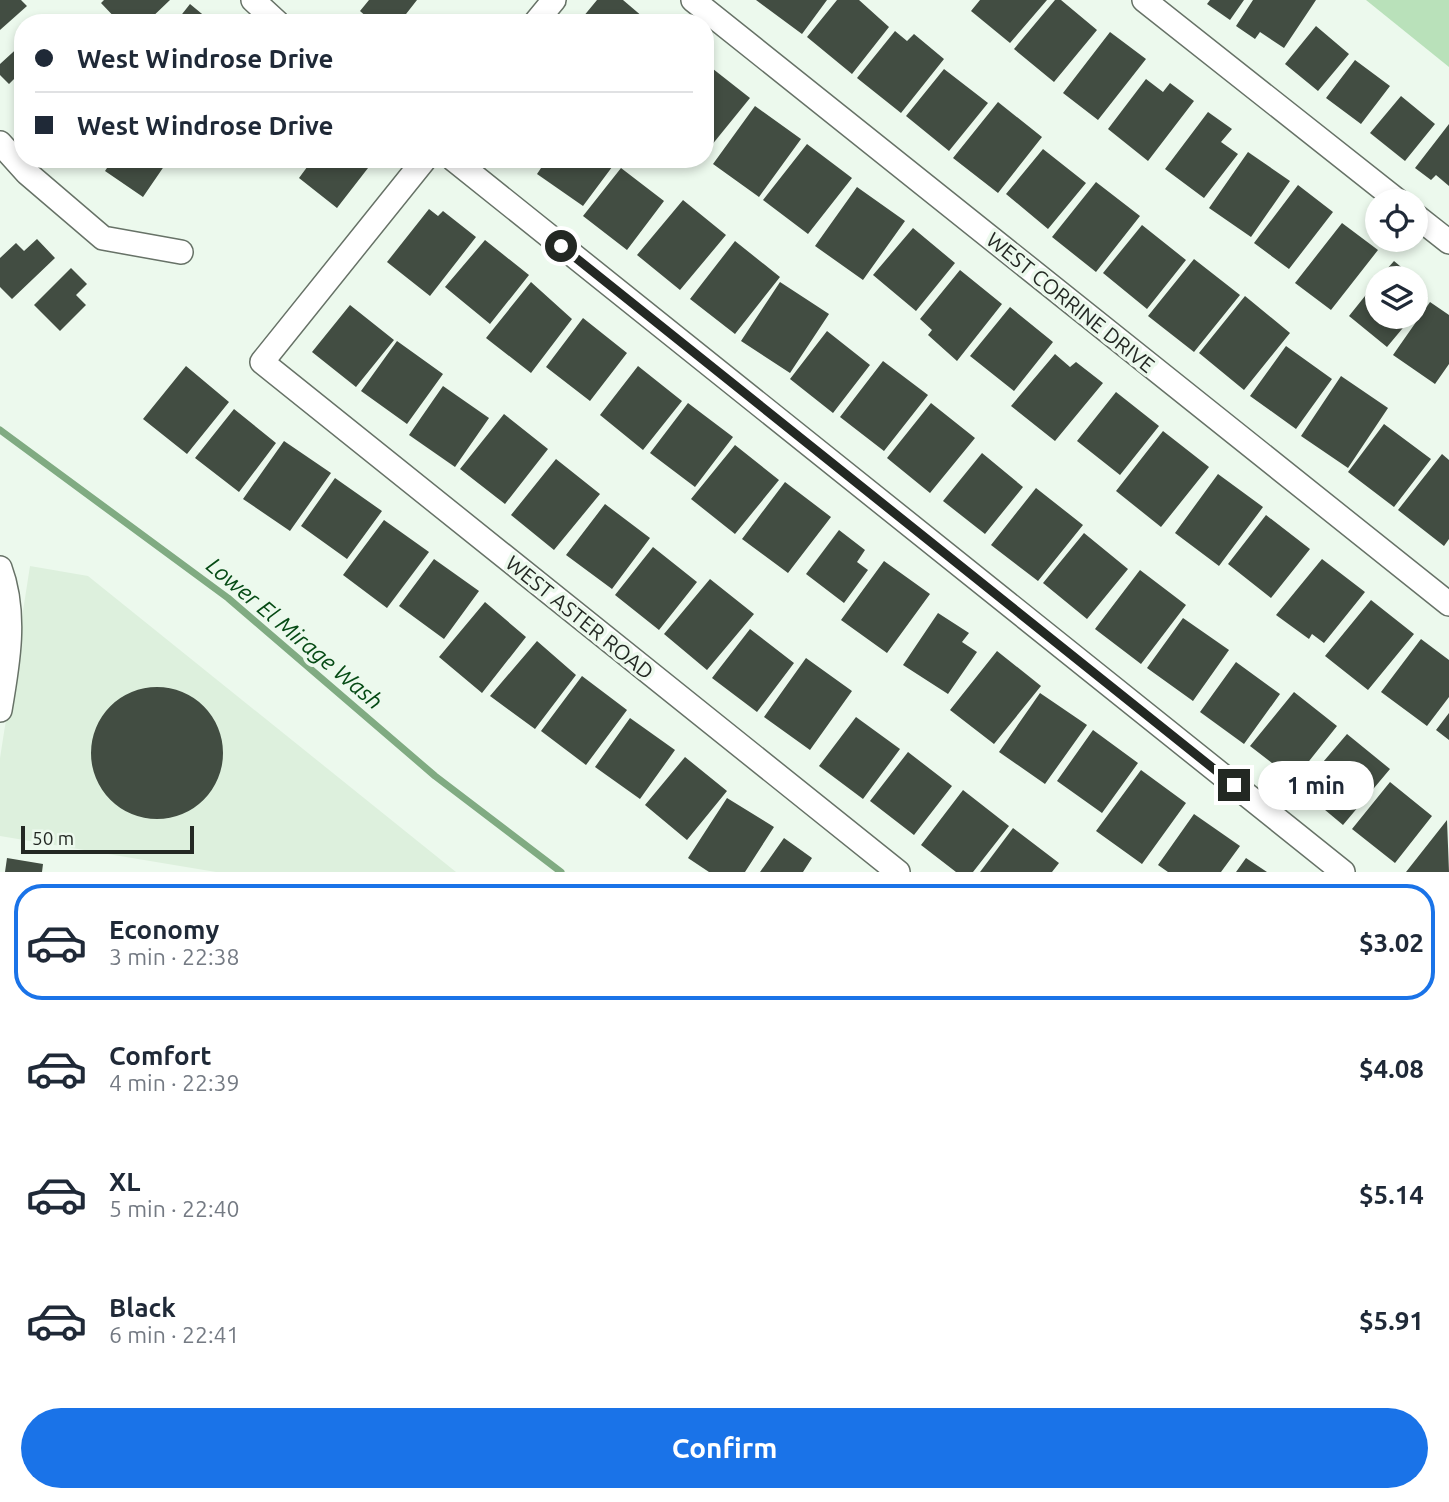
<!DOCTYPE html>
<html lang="en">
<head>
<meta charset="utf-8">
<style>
	:root { --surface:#fff; --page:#f2f2f3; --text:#1f2937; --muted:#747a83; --line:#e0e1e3; --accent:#1a73e8 }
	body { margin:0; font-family:Ubuntu,sans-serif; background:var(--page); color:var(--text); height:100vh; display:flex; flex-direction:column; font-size:26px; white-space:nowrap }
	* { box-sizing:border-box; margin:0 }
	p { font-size:23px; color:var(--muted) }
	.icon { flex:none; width:38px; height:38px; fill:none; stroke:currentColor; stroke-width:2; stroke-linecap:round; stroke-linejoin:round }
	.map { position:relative; height:872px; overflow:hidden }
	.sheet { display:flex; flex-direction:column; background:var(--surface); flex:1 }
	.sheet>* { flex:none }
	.guide { position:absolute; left:14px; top:14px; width:700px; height:154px; border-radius:28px; box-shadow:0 4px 10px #0003; display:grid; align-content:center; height:154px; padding:0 21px; background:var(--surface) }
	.tools { position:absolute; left:1365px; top:189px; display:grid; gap:14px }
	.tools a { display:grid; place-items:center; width:63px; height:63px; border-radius:50%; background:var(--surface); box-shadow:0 4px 10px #0003; font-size:35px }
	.scale { position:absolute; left:21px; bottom:18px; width:173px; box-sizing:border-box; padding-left:7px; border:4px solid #232823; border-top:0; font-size:19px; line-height:24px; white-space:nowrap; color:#232823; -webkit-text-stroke:5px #ecf9ed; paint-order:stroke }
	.end { position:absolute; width:32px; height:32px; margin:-16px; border:9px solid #232823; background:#fff; box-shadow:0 0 0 4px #fff }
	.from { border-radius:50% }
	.bubble { position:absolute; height:49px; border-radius:24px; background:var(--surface); box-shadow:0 4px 10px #0003; font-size:23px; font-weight:700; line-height:49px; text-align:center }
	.guide b { display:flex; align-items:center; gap:24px; height:66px; font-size:26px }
	.guide b+b { border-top:2px solid var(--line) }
	.guide i { width:18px; height:18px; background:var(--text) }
	ul { padding:12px 0 0; list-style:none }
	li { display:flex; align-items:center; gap:21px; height:116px; margin:0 14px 10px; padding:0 7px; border:4px solid transparent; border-radius:28px }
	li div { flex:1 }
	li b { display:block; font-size:26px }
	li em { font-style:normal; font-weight:700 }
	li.active { border-color:var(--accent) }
	li>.icon { width:63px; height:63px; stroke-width:1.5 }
	.primary-button { display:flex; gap:14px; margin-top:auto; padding:14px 21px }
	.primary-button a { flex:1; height:80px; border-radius:42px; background:var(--accent); color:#fff; font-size:28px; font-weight:700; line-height:80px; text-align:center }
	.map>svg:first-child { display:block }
	.built { fill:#ddf0dd }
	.green { fill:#b9e1ba }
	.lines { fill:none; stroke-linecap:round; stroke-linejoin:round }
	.stream { stroke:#80ab82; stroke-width:7 }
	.building { fill:#424d42 }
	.minor-casing { stroke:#677267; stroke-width:26 }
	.minor { stroke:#fff; stroke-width:23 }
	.route { stroke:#232823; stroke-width:9 }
	.labels { text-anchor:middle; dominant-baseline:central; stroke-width:7; stroke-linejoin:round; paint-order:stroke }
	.street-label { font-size:21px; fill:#232823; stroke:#ecf9ed }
	.water-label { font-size:23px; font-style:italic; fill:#054a14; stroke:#ecf9ed }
</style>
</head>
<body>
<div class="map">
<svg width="1449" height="872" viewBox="0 0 1449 872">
	<rect width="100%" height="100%" fill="#ecf9ed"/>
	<!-- built -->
	<path class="built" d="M30,566L88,576L456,872H216L0,836V758Z"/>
	<!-- green -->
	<path class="green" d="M1366,0H1449V67Z"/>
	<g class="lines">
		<!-- stream -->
		<path class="stream" d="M0,430L228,598L435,776L561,872"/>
	</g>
	<!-- building -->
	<path class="building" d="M0,0H21L27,6L0,30Z
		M104,0H170L146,23H120L101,3Z
		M369,0H417L399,23H366L369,19L360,11Z
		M597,0H623L650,23H578Z
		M756,0H827L802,34Z
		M837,0H859L889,27L852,74L807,37Z
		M980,0H1047L1010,43L971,11Z
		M1055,0H1061L1097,30L1054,82L1014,49Z
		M1210,0H1244L1230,20L1207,4Z
		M1253,0H1316L1284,48L1260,32L1255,39L1236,26Z
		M190,4L213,23H175Z
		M1316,26L1349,54L1318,91L1285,64Z
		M895,31L907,41L914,34L944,59L901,113L857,78Z
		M1110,32L1146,59L1098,120L1063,93Z
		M23,43V78L19,74L9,84L0,75V64Z
		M1355,60L1390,86L1361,124L1326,98Z
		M708,65L750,98L711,146L705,141V68Z
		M944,69L988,103L949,151L906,116Z
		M1146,79L1163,92L1170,83L1194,101L1148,161L1108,129Z
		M1401,96L1435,124L1405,161L1370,133Z
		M998,102L1042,137L998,193L953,158Z
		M755,106L801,139L759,197L713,164Z
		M1208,112L1232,129L1221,142L1238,154L1204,198L1165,169Z
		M1449,124V186L1436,175L1431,180L1415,168Z
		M807,144L852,178L808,234L763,200Z
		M1043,149L1086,183L1048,229L1006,194Z
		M1248,152L1290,181L1251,237L1209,208Z
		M113,159H169L143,197L105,171Z
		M313,159H375L337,208L299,178Z
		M547,159H618L583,206L537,174Z
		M621,168L664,201L627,250L583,216Z
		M1096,182L1140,216L1096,272L1052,237Z
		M1298,185L1333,212L1289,269L1254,243Z
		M857,187L905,221L863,280L815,246Z
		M683,200L726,235L680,290L637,255Z
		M429,209L438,216L443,211L476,237L430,296L387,262Z
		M1342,223L1378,250L1331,310L1295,283Z
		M1142,225L1186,260L1147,309L1103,273Z
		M913,228L955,263L916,311L873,275Z
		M37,239L55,258L12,299L0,287V258L16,243L24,251Z
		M485,240L529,275L490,324L445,287Z
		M735,241L780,277L735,334L690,299Z
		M1194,259L1240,295L1194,352L1148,316Z
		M1394,261L1412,276L1410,278H1379Z
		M71,268L87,284L76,295L86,305L60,331L34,305Z
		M960,270L1002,304L957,361L928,335L932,330L920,319Z
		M1377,281V317H1412L1387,347L1349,316Z
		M531,282L572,319L531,373L486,338Z
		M780,282L829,314L790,373L741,341Z
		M1416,287L1428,297L1416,312Z
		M1245,296L1290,333L1244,390L1199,353Z
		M1430,302L1449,315V364L1435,384L1393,355Z
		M350,305L394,340L356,387L312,352Z
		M1010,307L1053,342L1014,391L970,356Z
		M583,318L627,353L590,401L546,367Z
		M827,331L870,365L833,413L790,379Z
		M397,341L443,374L407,424L361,391Z
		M1286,346L1332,379L1296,429L1250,396Z
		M1055,354L1070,367L1076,362L1103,383L1055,441L1011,406Z
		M883,361L928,395L884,451L840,417Z
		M186,366L229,402L187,454L143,419Z
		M638,366L682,401L643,450L600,415Z
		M1341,376L1388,408L1348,468L1301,436Z
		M443,386L489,418L455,467L409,435Z
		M1116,392L1159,426L1120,475L1077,441Z
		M688,403L733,437L695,487L650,453Z
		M931,403L975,438L930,493L887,458Z
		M234,409L276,443L239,492L195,458Z
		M504,414L548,449L505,504L460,469Z
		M1384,424L1431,459L1394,507L1348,472Z
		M1163,431L1209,467L1161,527L1116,491Z
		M284,441L331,473L290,531L243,499Z
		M735,445L779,480L735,534L691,499Z
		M982,453L1023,487L985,534L943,501Z
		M1442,454L1449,460V539L1444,546L1398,510Z
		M556,459L600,494L554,550L511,515Z
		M1218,474L1263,507L1219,566L1175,533Z
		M335,478L382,511L347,559L301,526Z
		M785,482L831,517L788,573L742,539Z
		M1036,488L1083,525L1038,581L991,545Z
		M605,504L650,538L612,589L566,555Z
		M1266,515L1310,549L1271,598L1228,564Z
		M384,520L429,552L387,608L343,575Z
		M839,530L865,550L857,562L868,570L844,603L806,574Z
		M1084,533L1128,569L1087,619L1043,583Z
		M653,547L697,582L659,630L615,595Z
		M434,559L479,591L444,639L399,606Z
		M1322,559L1365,592L1324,643L1312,634L1309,639L1276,615Z
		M884,561L930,594L887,653L841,620Z
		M1140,570L1186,605L1141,664L1095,629Z
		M710,579L754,614L707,670L664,634Z
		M1371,600L1414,634L1368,690L1325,656Z
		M485,602L526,637L482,693L439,657Z
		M938,613L969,633L962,642L977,652L948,694L903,665Z
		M1183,618L1229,650L1193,701L1147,668Z
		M750,629L794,663L757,712L712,678Z
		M1421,639L1449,660V697L1427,726L1381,692Z
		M537,641L576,675L535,729L490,696Z
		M997,651L1041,686L994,744L950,710Z
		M806,658L852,691L810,750L764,717Z
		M1236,662L1280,694L1244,744L1200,712Z
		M582,676L627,710L586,765L541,731Z
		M91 753a66 66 0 1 1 132 0a66 66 0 1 1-132 0Z
		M1294,692L1337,726L1294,780L1250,746Z
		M1040,693L1087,725L1045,784L999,752Z
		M1449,713V740L1436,730Z
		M856,717L900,749L863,799L819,766Z
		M630,718L675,750L640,799L595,767Z
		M1093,730L1138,763L1102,813L1057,781Z
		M1347,734L1390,769L1343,825L1300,789Z
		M908,752L952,786L914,835L870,801Z
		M685,757L727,791L687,840L645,805Z
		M1141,770L1186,803L1142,864L1096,831Z
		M1390,782L1432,816L1395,863L1352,829Z
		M963,790L1009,826L973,872H956L921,845Z
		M727,798L774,827L745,872H709L688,858Z
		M1194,814L1240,846L1221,872H1168L1158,865Z
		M1447,820L1449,872H1406Z
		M1013,828L1059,863L1052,872H980Z
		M784,838L812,858L803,872H760Z
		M7,858L43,864L42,872H5Z
		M1246,858L1267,872H1236Z"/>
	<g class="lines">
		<defs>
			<path id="minor" d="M253,0L278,23
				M693,0L1449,604
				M1144,0L1398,201
				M535,23L554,0
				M0,143L27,173L103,238L181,252
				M425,159L262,362L898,872
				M453,159L1343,872
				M1416,216L1449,242
				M0,568C17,613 8,664 0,710"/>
		</defs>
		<!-- minor casing -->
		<use href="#minor" class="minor-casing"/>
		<!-- minor -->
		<use href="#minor" class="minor"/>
	</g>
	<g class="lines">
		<!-- route -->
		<path class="route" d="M561,246L1234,785"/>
	</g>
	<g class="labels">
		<!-- street labels -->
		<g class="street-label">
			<text transform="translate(1071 302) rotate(39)">WEST CORRINE DRIVE</text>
			<text transform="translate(580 617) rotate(39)">WEST ASTER ROAD</text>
		</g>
		<!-- water labels -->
		<g class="water-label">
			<text transform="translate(295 633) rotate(40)">Lower El Mirage Wash</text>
		</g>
	</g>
</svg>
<div class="tools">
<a><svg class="icon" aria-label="locate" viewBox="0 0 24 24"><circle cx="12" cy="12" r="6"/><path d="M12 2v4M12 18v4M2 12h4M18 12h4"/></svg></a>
<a><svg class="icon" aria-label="layers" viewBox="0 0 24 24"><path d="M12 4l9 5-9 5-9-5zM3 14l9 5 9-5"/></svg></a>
</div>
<div class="scale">50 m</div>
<i class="end from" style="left:561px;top:246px"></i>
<i class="end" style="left:1234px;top:785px"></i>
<div class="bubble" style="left:1258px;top:761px;width:116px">1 min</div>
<div class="guide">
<b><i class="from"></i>West Windrose Drive</b>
<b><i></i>West Windrose Drive</b>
</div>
</div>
<section class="sheet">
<ul>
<li class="active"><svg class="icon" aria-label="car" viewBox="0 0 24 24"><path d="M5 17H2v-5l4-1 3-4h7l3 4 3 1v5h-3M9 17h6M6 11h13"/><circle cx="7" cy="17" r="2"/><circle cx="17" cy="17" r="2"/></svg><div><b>Economy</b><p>3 min · 22:38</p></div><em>$3.02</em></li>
<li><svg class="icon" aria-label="car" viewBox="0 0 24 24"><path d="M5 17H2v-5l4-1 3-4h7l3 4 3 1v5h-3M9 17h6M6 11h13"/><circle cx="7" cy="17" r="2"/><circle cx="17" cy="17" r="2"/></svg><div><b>Comfort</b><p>4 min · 22:39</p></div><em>$4.08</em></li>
<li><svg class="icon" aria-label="car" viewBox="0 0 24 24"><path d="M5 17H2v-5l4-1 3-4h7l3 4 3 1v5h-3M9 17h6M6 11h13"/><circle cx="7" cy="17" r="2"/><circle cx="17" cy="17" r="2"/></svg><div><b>XL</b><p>5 min · 22:40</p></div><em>$5.14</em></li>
<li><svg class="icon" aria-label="car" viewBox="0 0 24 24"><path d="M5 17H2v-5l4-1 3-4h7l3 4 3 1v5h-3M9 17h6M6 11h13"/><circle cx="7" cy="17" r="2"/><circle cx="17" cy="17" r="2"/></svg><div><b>Black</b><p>6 min · 22:41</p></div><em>$5.91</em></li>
</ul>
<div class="primary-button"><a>Confirm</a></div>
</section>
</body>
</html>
